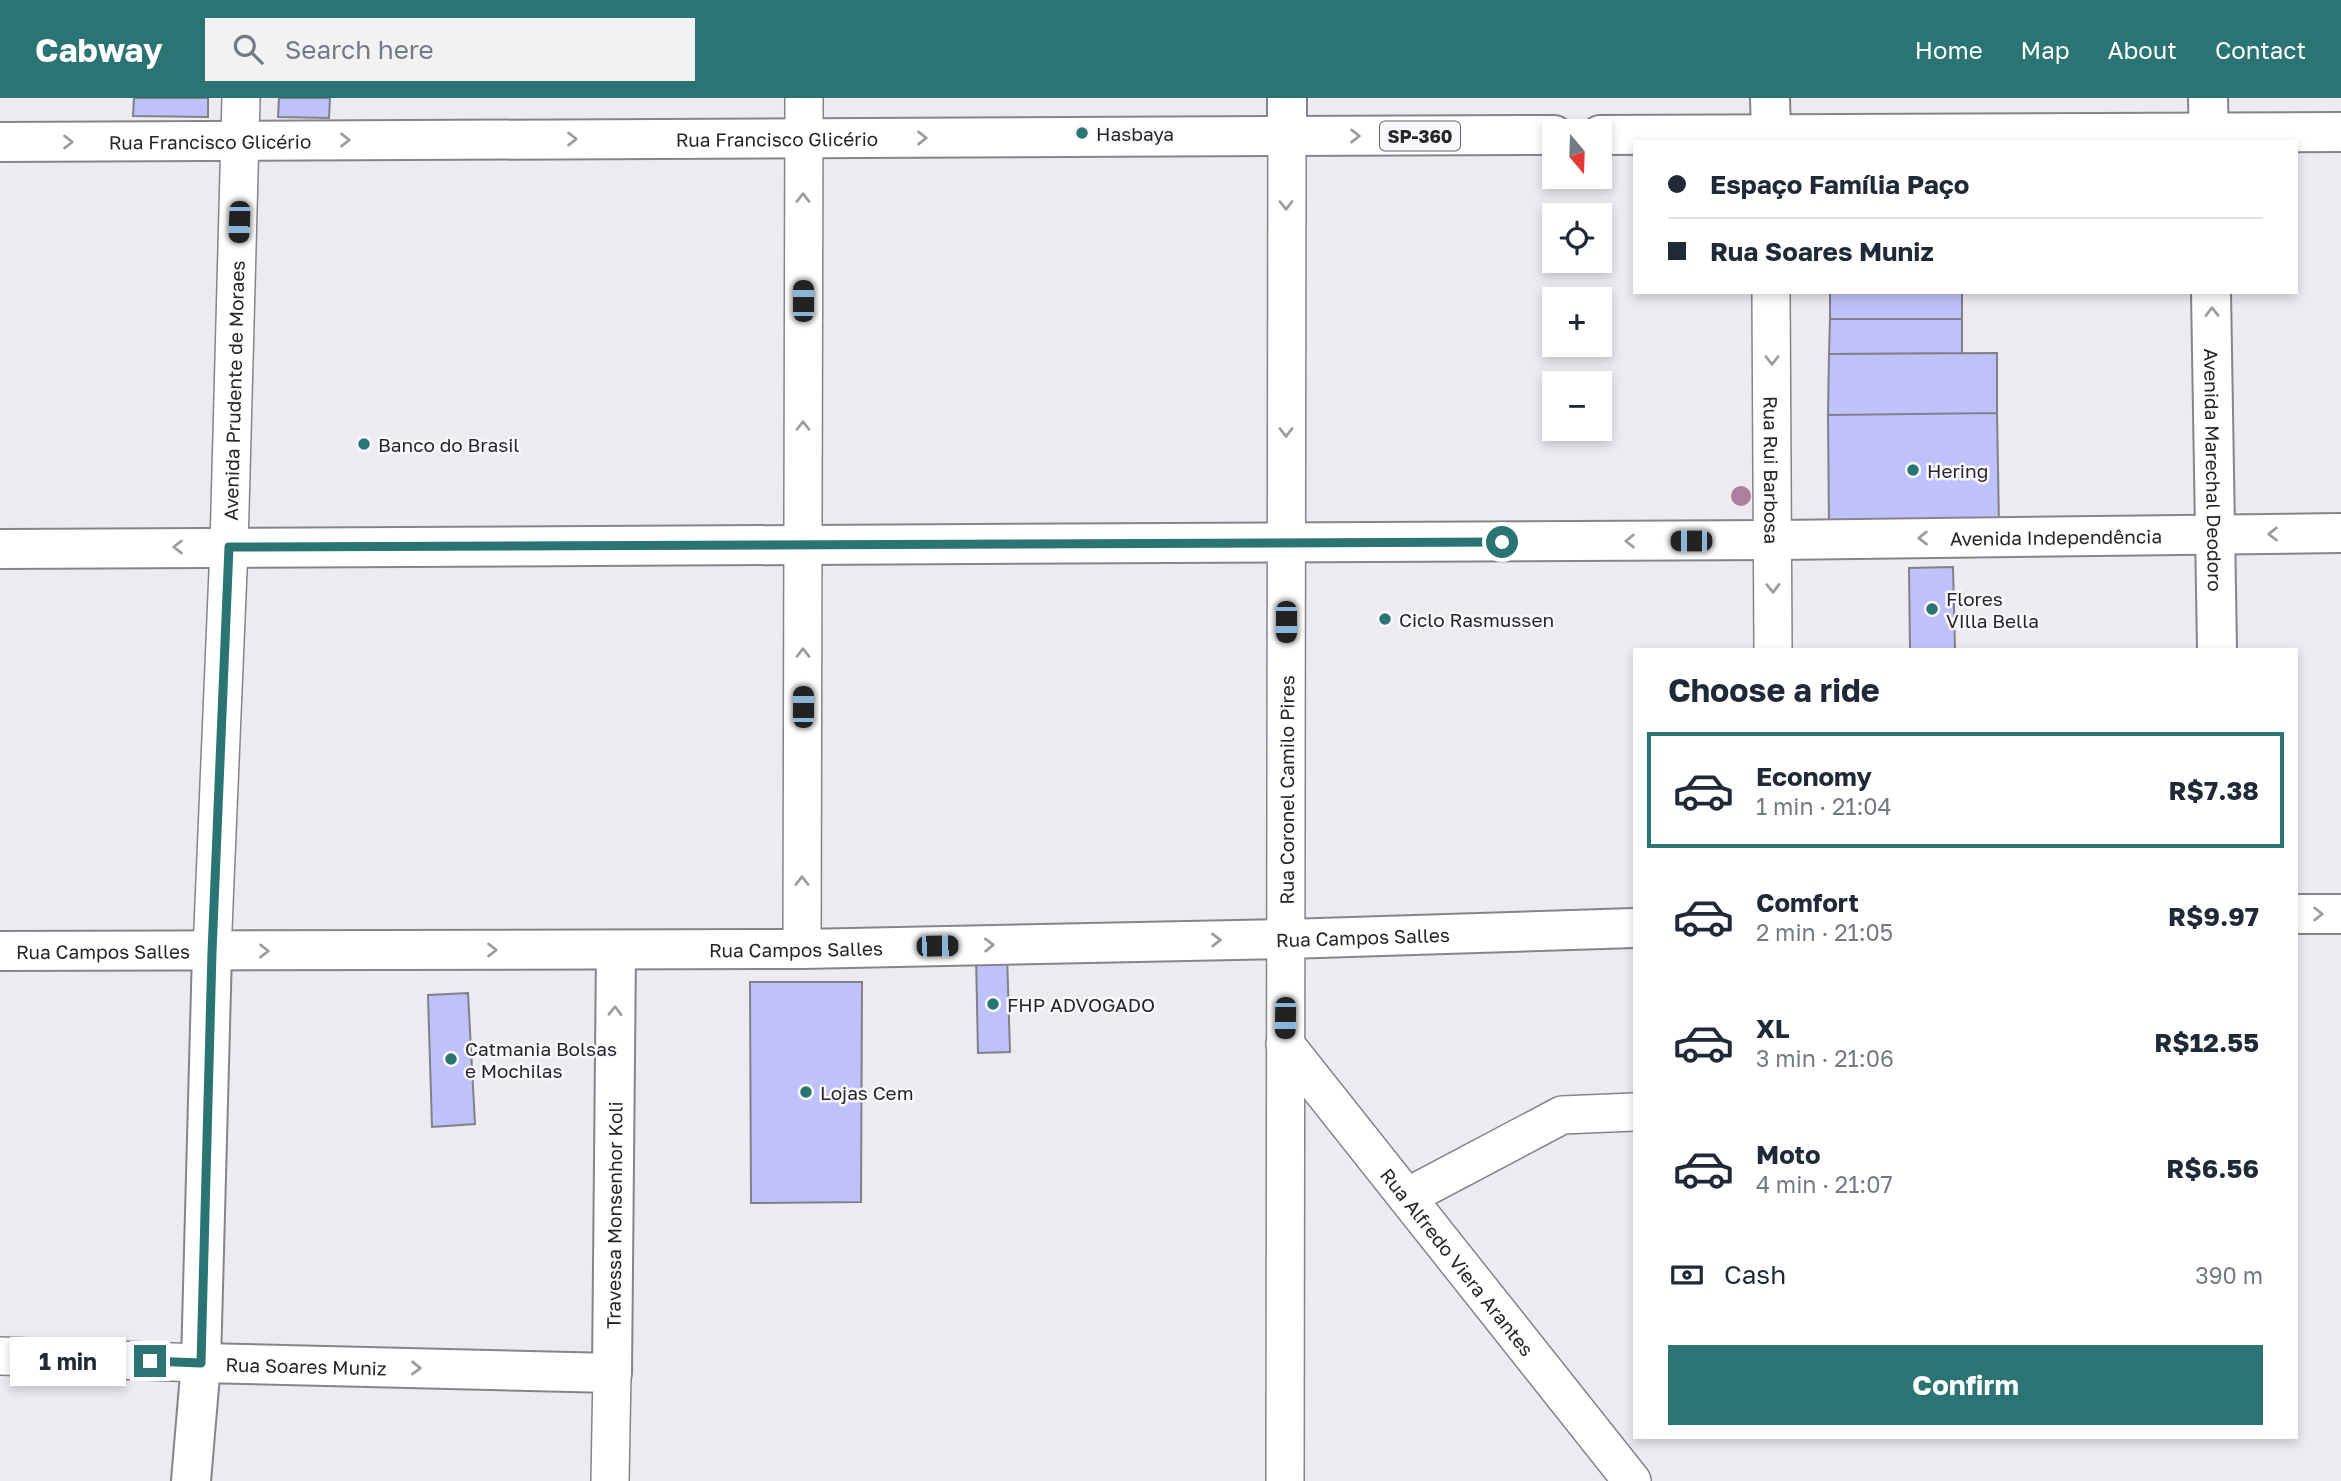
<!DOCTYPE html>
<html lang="en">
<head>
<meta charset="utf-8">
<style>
	:root { --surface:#fff; --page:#f2f2f3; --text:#1f2937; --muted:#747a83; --line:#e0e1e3; --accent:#2a7473 }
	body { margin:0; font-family:"Golos Text",sans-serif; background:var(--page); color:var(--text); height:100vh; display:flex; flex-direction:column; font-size:26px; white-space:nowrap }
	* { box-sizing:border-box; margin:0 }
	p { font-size:23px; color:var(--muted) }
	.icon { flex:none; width:38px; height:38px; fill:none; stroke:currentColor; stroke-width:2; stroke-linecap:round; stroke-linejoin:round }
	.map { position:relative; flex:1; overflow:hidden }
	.side { position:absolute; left:1633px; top:550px; width:665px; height:791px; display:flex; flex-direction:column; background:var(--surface); border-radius:0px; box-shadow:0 4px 10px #0003 }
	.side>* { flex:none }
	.hud { position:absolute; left:1633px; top:42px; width:665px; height:154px; border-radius:0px; box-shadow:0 4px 10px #0003; display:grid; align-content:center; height:154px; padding:0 35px; background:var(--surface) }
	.needle { width:46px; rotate:161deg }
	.fabs { position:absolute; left:1542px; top:21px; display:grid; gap:14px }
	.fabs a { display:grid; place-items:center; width:70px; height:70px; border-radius:0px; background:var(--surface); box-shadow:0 4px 10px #0003; font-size:35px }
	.end { position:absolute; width:32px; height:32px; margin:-16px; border:9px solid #2a7473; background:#fff; box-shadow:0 0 0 4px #fff }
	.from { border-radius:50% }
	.bubble { position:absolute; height:49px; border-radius:0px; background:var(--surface); box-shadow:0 4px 10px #0003; font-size:23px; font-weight:700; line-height:49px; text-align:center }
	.car { position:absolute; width:21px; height:42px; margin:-21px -10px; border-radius:9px; box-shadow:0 0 5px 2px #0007; background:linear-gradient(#222 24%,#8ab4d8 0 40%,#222 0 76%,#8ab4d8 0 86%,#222 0) }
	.hud b { display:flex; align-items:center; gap:24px; height:66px; font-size:26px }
	.hud b+b { border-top:2px solid var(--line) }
	.hud i { width:18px; height:18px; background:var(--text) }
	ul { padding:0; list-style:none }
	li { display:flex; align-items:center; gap:21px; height:116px; margin:0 14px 10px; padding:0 21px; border:4px solid transparent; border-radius:0px }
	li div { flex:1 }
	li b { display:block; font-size:26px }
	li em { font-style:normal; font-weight:700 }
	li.on { border-color:var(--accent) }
	li>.icon { width:63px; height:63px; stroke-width:1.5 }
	h2 { padding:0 35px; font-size:32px; line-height:84px }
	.pay { display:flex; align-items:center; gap:18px; height:77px; padding:0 35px; font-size:26px }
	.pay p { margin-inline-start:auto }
	.button { display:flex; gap:14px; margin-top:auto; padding:14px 35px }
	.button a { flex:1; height:80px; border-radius:0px; background:var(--accent); color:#fff; font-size:28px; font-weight:700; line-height:80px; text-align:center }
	header { display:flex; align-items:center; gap:42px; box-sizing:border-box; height:98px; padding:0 35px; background:var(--accent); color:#fff }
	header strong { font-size:33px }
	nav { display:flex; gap:38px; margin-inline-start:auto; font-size:24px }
	.search { width:490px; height:63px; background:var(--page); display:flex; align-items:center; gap:18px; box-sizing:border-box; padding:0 24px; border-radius:0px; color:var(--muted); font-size:26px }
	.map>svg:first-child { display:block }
	.building { fill:#bfc2fa; stroke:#808187; stroke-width:2 }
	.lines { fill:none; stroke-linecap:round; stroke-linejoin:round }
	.minor-casing { stroke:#86848a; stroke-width:40 }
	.tertiary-casing { stroke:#86848a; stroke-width:42 }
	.secondary-casing { stroke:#86848a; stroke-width:42 }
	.primary-casing { stroke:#86848a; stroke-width:42 }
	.minor { stroke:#fff; stroke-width:37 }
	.tertiary { stroke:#fff; stroke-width:38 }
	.secondary { stroke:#fff; stroke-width:38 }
	.primary { stroke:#fff; stroke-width:38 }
	.tree { fill:#ae7f9d }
	.oneway { stroke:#9d9d9e }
	.route { stroke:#2a7473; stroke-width:9 }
	.poi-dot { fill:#2a7473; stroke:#faf8fe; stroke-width:2.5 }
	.labels { text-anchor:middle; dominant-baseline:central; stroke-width:5; stroke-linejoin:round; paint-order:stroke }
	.shield { fill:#faf8fe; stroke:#666468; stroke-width:2 }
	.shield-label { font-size:18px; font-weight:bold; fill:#262527 }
	.poi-label { font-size:19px; fill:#262527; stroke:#faf8fe; text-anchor:start }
	.street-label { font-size:19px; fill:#262527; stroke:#faf8fe }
</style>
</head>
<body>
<header>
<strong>Cabway</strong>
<div class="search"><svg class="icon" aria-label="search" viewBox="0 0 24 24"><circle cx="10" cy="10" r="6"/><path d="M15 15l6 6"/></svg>Search here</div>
<nav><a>Home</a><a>Map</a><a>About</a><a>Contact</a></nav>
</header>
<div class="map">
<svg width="2341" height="1383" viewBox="0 0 2341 1383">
	<rect width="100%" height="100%" fill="#edeaf1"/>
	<!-- building -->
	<path class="building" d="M134,0H208V19L133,18Z
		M279,0H330L329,20L278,19Z
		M1830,194H1962V221H1830Z
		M1830,221H1962V255L1829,256Z
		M1997,255V315L1828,317L1829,256Z
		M1997,315L1999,427L1829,428L1828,317Z
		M1953,469L1955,551H1910L1909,470Z
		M1007,856L1010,954L978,955L976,857Z
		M750,884H862L861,1104L751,1105Z
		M468,895L475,1026L432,1029L428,897Z"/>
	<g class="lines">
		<defs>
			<g id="minor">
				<path id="s1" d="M1771,194L1773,551"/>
				<path d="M802,851L804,0"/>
				<path id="s2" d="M212,854L229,449L241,0"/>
				<path id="s3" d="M1285,946L1632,1383"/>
				<path d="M1407,1099L1562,1017L1634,1014"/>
				<path d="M0,1258L201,1265"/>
				<path d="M610,1383L612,1275"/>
				<path id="s4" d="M1285,1383L1287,38"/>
			</g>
			<g id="tertiary">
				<path d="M1770,0L1771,36"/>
				<path id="s5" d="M0,44L1287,38"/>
			</g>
			<g id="secondary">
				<path d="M2208,0L2209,44"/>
				<path id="s6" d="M2211,194L2217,551"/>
				<path id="s7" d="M0,451L1772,442L2341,435"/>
				<path d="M2296,816H2341"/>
				<path id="s8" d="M0,853L802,851L1287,841L1634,830"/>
				<path id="s9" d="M201,1265L612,1275L616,852"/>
				<path d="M191,1383L201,1265L212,854"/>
			</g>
			<path id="primary" d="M1287,0V38L1554,37
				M1600,37L2341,34"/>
		</defs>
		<!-- minor casing -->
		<use href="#minor" class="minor-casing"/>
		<!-- tertiary casing -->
		<use href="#tertiary" class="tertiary-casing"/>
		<!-- secondary casing -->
		<use href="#secondary" class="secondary-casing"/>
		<!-- primary casing -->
		<use href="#primary" class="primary-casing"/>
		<!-- minor -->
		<use href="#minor" class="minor"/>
		<!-- tertiary -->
		<use href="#tertiary" class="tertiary"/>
		<!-- secondary -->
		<use href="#secondary" class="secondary"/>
		<!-- primary -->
		<use href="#primary" class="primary"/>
	</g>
	<!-- trees -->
	<circle class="tree" cx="1741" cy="398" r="10"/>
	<!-- one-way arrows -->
	<defs><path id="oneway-chevron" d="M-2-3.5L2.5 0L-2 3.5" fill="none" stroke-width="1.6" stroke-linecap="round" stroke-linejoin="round" transform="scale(1.75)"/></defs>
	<g class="oneway">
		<use href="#oneway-chevron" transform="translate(1355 38)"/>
		<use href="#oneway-chevron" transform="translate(922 40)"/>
		<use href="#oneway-chevron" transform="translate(572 41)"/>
		<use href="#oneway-chevron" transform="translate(345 42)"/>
		<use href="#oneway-chevron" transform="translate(68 44)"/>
		<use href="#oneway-chevron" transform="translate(803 100) rotate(-90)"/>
		<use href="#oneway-chevron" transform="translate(1286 107) rotate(90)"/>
		<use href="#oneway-chevron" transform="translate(2212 214) rotate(-91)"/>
		<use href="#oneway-chevron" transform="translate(1772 262) rotate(90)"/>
		<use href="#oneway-chevron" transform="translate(803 328) rotate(-90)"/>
		<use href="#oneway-chevron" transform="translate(1286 334) rotate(90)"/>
		<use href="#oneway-chevron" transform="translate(2273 436) rotate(179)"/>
		<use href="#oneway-chevron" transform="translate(1923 440) rotate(179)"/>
		<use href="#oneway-chevron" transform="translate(1630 443) rotate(180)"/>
		<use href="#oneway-chevron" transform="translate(178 449) rotate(180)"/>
		<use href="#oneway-chevron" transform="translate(1773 490) rotate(89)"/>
		<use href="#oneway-chevron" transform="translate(803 555) rotate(-90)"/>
		<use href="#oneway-chevron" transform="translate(802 783) rotate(-90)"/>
		<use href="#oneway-chevron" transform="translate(2318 816)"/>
		<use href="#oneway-chevron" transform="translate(1216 842) rotate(-1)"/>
		<use href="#oneway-chevron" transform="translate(989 847) rotate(-1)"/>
		<use href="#oneway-chevron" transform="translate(492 852)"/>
		<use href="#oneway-chevron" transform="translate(264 853)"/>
		<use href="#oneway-chevron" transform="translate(615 913) rotate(-89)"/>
		<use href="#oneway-chevron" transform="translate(416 1270) rotate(1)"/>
	</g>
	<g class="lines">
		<!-- route -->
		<path class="route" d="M150,1263L201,1265L212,854L229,449L1502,444"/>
	</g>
	<!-- markers -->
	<g class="poi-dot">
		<circle cx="1082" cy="35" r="7"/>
		<circle cx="364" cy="346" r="7"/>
		<circle cx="1913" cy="372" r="7"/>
		<circle cx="1932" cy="511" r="7"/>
		<circle cx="1385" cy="521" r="7"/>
		<circle cx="993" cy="906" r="7"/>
		<circle cx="451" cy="961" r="7"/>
		<circle cx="806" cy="994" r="7"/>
	</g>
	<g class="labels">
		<!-- shield labels -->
		<rect class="shield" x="1380" y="23.5" width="80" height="29" rx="5"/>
		<g class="shield-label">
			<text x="1420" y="38">SP-360</text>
		</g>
		<!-- poi labels -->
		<g class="poi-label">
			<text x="1096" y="35">Hasbaya</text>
			<text x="378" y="346">Banco do Brasil</text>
			<text x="1927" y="372">Hering</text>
			<text x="1946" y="500">Flores<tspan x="1946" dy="22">VIlla Bella</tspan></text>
			<text x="1399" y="521">Ciclo Rasmussen</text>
			<text x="1007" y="906">FHP ADVOGADO</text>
			<text x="465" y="950">Catmania Bolsas<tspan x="465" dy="22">e Mochilas</tspan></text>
			<text x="820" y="994">Lojas Cem</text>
		</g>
		<!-- street labels -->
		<g class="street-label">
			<text stroke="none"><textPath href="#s5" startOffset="777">Rua Francisco Glicério</textPath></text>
			<text stroke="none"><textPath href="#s5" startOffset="210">Rua Francisco Glicério</textPath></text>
			<text stroke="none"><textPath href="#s2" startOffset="562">Avenida Prudente de Moraes</textPath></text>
			<text stroke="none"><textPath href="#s1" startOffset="178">Rua Rui Barbosa</textPath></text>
			<text stroke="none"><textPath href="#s6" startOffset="178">Avenida Marechal Deodoro</textPath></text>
			<text stroke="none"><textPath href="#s7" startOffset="2056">Avenida Independência</textPath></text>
			<text stroke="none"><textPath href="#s4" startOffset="691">Rua Coronel Camilo Pires</textPath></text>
			<text stroke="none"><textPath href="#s8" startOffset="1363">Rua Campos Salles</textPath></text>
			<text stroke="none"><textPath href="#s8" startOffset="796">Rua Campos Salles</textPath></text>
			<text stroke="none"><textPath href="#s8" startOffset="103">Rua Campos Salles</textPath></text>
			<text stroke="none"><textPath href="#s9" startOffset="569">Travessa Monsenhor Koli</textPath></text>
			<text stroke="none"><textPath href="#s3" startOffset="278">Rua Alfredo Viera Arantes</textPath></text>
			<text stroke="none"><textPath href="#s9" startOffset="105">Rua Soares Muniz</textPath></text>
		</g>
	</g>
</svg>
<div class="fabs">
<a><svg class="needle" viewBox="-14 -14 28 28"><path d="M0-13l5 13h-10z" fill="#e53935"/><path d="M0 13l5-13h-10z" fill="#747a83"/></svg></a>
<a><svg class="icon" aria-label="locate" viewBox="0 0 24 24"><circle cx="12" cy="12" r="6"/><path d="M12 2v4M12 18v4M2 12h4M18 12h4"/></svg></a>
<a>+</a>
<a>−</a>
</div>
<i class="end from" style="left:1502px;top:444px"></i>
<i class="end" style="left:150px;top:1263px"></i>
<div class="bubble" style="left:10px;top:1239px;width:116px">1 min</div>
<i class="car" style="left:239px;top:124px;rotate:182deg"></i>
<i class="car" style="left:803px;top:203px;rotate:0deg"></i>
<i class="car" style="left:1691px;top:443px;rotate:270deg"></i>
<i class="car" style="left:1286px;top:524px;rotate:180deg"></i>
<i class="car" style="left:803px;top:609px;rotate:0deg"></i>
<i class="car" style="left:937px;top:848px;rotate:89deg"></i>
<i class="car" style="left:1285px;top:920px;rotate:181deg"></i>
<div class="hud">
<b><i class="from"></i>Espaço Família Paço</b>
<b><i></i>Rua Soares Muniz</b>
</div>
<section class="side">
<h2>Choose a ride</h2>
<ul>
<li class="on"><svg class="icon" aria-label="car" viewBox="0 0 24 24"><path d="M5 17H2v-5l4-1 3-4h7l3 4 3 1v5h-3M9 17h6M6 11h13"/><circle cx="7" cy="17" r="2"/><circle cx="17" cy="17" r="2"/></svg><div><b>Economy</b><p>1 min · 21:04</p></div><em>R$7.38</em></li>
<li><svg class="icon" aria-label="car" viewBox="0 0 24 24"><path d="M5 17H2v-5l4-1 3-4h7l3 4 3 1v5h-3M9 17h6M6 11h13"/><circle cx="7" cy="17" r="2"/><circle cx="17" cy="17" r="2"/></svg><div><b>Comfort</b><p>2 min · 21:05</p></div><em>R$9.97</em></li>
<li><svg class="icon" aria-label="car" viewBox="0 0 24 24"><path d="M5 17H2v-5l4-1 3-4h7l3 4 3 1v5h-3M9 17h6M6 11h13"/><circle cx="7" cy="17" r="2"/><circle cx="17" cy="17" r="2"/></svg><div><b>XL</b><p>3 min · 21:06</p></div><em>R$12.55</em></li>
<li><svg class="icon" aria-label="car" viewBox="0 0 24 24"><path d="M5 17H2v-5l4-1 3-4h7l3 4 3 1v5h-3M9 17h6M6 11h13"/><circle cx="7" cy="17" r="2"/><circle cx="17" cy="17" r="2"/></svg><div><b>Moto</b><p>4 min · 21:07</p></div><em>R$6.56</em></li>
</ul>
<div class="pay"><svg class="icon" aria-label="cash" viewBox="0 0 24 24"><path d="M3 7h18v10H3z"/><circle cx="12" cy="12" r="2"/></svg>Cash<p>390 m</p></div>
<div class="button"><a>Confirm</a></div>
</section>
</div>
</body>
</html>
